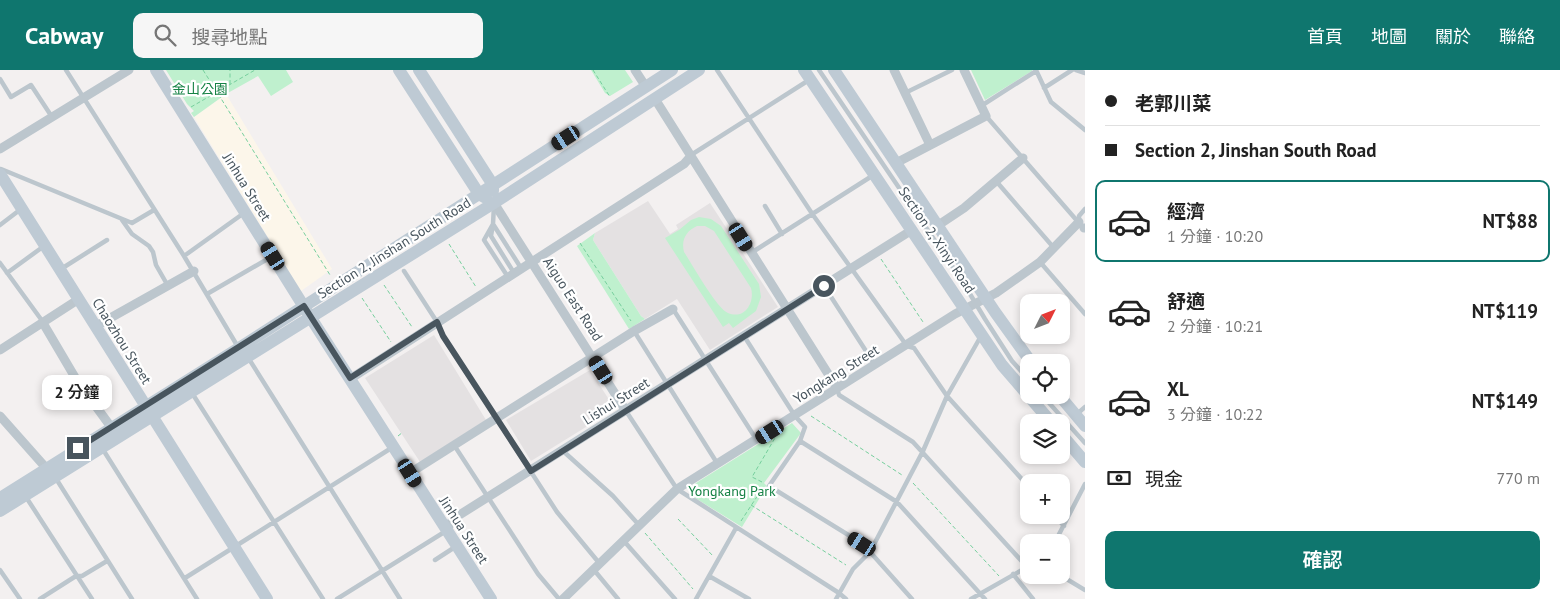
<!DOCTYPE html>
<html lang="zh-TW">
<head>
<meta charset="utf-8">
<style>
	:root { --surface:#fff; --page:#f6f6f6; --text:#222; --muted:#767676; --line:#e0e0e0; --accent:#0f766e }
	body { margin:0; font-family:"PT Sans","Noto Sans TC",sans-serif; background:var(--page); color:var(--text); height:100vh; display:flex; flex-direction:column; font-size:19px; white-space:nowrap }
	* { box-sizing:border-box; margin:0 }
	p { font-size:16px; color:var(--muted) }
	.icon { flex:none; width:28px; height:28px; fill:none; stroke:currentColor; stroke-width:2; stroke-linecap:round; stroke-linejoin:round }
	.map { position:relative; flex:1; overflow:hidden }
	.panel { display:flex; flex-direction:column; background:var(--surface); width:475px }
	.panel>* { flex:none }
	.hud { display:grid; align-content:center; height:110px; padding:0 20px; background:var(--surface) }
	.needle { width:32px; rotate:48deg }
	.buttons { position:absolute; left:1020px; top:224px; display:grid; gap:10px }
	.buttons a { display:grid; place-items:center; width:50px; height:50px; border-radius:10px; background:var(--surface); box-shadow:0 2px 8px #0003; font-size:25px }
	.end { position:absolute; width:22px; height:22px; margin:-11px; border:6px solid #48555e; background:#fff; box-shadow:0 0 0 2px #fff }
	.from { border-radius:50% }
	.bubble { position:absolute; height:35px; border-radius:10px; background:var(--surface); box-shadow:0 2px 8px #0003; font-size:16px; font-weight:600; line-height:35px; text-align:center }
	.car { position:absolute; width:15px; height:30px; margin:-15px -8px; border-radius:6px; box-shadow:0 0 4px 1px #0007; background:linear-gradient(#222 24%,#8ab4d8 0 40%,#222 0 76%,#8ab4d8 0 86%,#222 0) }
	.hud b { display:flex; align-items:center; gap:18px; height:48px; font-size:19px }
	.hud b+b { border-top:1px solid var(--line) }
	.hud i { width:12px; height:12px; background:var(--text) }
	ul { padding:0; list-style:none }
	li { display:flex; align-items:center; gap:15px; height:82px; margin:0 10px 8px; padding:0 10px; border:2px solid transparent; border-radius:10px }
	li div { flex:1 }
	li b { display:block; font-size:19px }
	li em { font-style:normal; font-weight:600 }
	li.current { border-color:var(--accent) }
	li>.icon { width:45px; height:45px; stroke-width:1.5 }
	.pay { display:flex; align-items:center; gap:12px; height:55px; padding:0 20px; font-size:19px }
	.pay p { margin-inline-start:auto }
	.primary-button { display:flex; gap:10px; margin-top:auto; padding:10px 20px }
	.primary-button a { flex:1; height:58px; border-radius:10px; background:var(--accent); color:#fff; font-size:20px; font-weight:600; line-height:58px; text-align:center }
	header { display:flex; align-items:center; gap:30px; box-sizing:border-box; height:70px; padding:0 25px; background:var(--accent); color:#fff }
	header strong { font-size:24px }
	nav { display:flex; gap:28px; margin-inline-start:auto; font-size:18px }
	.search { width:350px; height:45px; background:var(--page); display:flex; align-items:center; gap:12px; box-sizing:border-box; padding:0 18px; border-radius:10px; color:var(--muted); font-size:19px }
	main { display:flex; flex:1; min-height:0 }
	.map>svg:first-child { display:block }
	.commercial { fill:#fcf6ea }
	.education { fill:#e4e1e2 }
	.green { fill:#bff0ce; fill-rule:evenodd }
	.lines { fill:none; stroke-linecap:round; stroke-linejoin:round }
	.path { stroke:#76cf9d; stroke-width:1; stroke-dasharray:4 2.5; stroke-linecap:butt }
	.lane { stroke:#bcc6cd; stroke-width:4.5 }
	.street { stroke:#bcc6cd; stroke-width:9 }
	.secondary { stroke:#becad4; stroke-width:12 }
	.route { stroke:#48555e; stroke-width:6 }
	.labels { text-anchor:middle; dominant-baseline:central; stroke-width:4.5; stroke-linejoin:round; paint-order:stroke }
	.park-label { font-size:14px; fill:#168245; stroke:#fff }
	.street-label { font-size:14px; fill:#48555e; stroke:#fff }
</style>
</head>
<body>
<header>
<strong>Cabway</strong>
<div class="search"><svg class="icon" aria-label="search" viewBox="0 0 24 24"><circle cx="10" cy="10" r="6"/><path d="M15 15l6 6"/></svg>搜尋地點</div>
<nav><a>首頁</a><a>地圖</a><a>關於</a><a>聯絡</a></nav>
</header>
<main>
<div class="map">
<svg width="1085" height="529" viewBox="0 0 1085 529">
	<rect width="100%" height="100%" fill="#f3f0f0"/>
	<!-- commercial -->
	<path class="commercial" d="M226,24L332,199L301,221L194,47Z"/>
	<!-- education -->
	<path class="education" d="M648,131L670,164L678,159L676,155L710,133L778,237L710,280L677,229L645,249L641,246L593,170L595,163Z
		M434,265L486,350L420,392L365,308Z
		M590,300L615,339L531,391L506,350Z"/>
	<!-- green -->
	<path class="green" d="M166,0H286L293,12L271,26L258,6L226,24L194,47L191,43L194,41L187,34Z
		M591,0H625L633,12L610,26L605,23Z
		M971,0H1032V1L985,30Z
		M699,147L711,149L721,156L759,214L761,227L756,241L733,258L729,253L723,257L665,168L679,160L691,150ZM697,156H705L714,161L751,218C755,232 745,250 728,243C717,239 692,194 684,182C681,170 686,161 697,156Z
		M595,163L593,170L641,246L645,249L629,259L577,176Z
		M792,353L801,363L764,413L767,416L742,457L692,426L688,418Z"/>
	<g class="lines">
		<!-- path -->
		<path class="path" d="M203,0L217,22L255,0
			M593,0L610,27
			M230,14V0
			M191,37L217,22L330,205
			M580,173L631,251
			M449,174L476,217
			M881,189L923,252
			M384,215L412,257
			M362,228L391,272
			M811,346L902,405
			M398,366L403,362
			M762,412L752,407L775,368
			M913,413L999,506
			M751,435L846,495
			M678,449L713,486
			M741,451L762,419
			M645,463L693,519"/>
		<!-- lane -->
		<path class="lane" d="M66,0L184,186L238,277
			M717,0L813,145L907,276L914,278L947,326L1029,417
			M819,0L961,209L985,249L1012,291L1029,310
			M1036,0L1051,32L1085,60
			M1076,0L1085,3
			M0,9L11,27L31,15L52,47
			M1044,18L1072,0
			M905,23L952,0
			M981,36L1036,1
			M986,46L1079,153
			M691,85L809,10
			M1,99L132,153L154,140
			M996,111L1054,178
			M494,135L493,154L521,198
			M765,136L782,164
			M122,150L132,164L149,176L153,182L156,195L168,216
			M1079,152V146L1085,139
			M493,154L484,170L508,207
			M0,155L21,139
			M492,160L491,166L514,203
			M751,183L872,106
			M184,186L244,143
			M1040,192L1085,244
			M0,193L43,252
			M61,199L107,170
			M404,201L437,252L443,266L557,442L600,494
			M7,203L44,176
			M824,216L875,295
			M207,224L271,187
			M673,239L756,369
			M634,261L717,393
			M744,266L795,346L805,357L800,371L769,416L863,474L912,529
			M249,289L400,529
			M837,318L839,325L913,372L1027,497
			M192,323L323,529
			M1042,325L1085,373
			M626,341L677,419L839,523L846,529
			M1077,344L1085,337
			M800,371L897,432L985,529
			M454,375L538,504L559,529
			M102,378L197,529
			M563,381L613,426L639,455
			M55,407L132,529
			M26,427L92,529
			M1054,445L1064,456
			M623,470L675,529
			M1055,472L1085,414
			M435,490L455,477
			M0,500L20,529
			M594,500L618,529
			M1013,504L1033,529
			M1060,505L1085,520
			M709,506L749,529
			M185,508L393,377
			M40,529L76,506H82L107,491
			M337,529L446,461
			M696,529L736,458
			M836,529L853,499L870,482L923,381L947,326L981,266
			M971,529L1029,496"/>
		<!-- street -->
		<path class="street" d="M635,0L646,17
			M894,0L930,75
			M655,29L837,318
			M0,79L129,0
			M896,93L986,46L964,0
			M494,133L626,341
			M937,156L964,138L1023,88
			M1084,158H1085
			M43,253L76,309L111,357
			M96,256L194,201
			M0,280L79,229
			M350,309L684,94L691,86
			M0,346L47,399
			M410,403L634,261L673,239
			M446,461L453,449L912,160
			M563,529L677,419L955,244L996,223L1040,192L1079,152"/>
		<!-- secondary -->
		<path class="secondary" d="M156,0L316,256L491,529
			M399,0L479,124L486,128
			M419,0L493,115V121
			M804,0L1002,295L1051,352
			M834,0L995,242L1031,292
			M0,104L267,529
			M1059,325L1085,356
			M1061,364L1085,392
			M0,428L239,278L672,0
			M0,441L494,133L699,0"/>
	</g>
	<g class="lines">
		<!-- route -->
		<path class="route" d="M78,378L304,236L350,308L437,252L443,266L531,401L824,216"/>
	</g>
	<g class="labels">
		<!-- park labels -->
		<g class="park-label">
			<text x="200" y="19">金山公園</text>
			<text x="732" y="421">Yongkang Park</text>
		</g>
		<!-- street labels -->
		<g class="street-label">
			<text transform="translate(247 117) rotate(58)">Jinhua Street</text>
			<text transform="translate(937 170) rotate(56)">Section 2, Xinyi Road</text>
			<text transform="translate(394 178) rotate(-32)">Section 2, Jinshan South Road</text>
			<text transform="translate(573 229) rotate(57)">Aiguo East Road</text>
			<text transform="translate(122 271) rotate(58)">Chaozhou Street</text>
			<text transform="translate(836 304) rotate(-32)">Yongkang Street</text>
			<text transform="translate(616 331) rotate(-32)">Lishui Street</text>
			<text transform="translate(464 460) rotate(57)">Jinhua Street</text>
		</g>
	</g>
</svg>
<div class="buttons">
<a><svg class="needle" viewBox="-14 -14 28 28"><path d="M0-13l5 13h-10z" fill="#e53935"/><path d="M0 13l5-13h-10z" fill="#767676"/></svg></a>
<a><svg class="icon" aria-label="locate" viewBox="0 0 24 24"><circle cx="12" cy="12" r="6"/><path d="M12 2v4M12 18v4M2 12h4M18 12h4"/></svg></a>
<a><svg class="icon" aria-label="layers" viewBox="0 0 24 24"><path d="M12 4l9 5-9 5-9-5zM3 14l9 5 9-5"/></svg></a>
<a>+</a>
<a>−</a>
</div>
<i class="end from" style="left:824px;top:216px"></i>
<i class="end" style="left:78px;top:378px"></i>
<div class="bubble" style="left:42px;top:305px;width:70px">2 分鐘</div>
<i class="car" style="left:566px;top:68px;rotate:237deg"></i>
<i class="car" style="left:741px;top:167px;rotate:148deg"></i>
<i class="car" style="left:273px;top:186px;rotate:328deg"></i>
<i class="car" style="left:601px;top:300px;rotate:328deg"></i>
<i class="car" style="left:770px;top:362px;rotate:238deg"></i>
<i class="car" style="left:410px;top:403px;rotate:148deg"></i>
<i class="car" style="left:862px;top:474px;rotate:302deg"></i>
</div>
<section class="panel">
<div class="hud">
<b><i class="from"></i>老郭川菜</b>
<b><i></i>Section 2, Jinshan South Road</b>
</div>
<ul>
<li class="current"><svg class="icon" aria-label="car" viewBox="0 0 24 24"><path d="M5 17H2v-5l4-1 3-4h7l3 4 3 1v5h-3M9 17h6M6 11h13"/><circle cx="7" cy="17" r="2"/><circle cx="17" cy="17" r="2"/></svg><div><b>經濟</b><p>1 分鐘 · 10:20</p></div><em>NT$88</em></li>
<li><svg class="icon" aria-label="car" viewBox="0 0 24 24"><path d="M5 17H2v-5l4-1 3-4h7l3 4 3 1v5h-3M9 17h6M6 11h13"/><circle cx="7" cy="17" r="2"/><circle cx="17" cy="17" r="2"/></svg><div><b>舒適</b><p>2 分鐘 · 10:21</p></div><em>NT$119</em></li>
<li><svg class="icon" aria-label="car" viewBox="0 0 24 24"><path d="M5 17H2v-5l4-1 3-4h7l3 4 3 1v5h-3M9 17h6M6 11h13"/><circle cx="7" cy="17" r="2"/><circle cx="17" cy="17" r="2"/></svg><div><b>XL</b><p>3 分鐘 · 10:22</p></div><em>NT$149</em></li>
</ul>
<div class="pay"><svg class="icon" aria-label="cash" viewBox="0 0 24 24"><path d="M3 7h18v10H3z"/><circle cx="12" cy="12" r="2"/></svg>現金<p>770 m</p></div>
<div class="primary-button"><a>確認</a></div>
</section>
</main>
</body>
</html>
